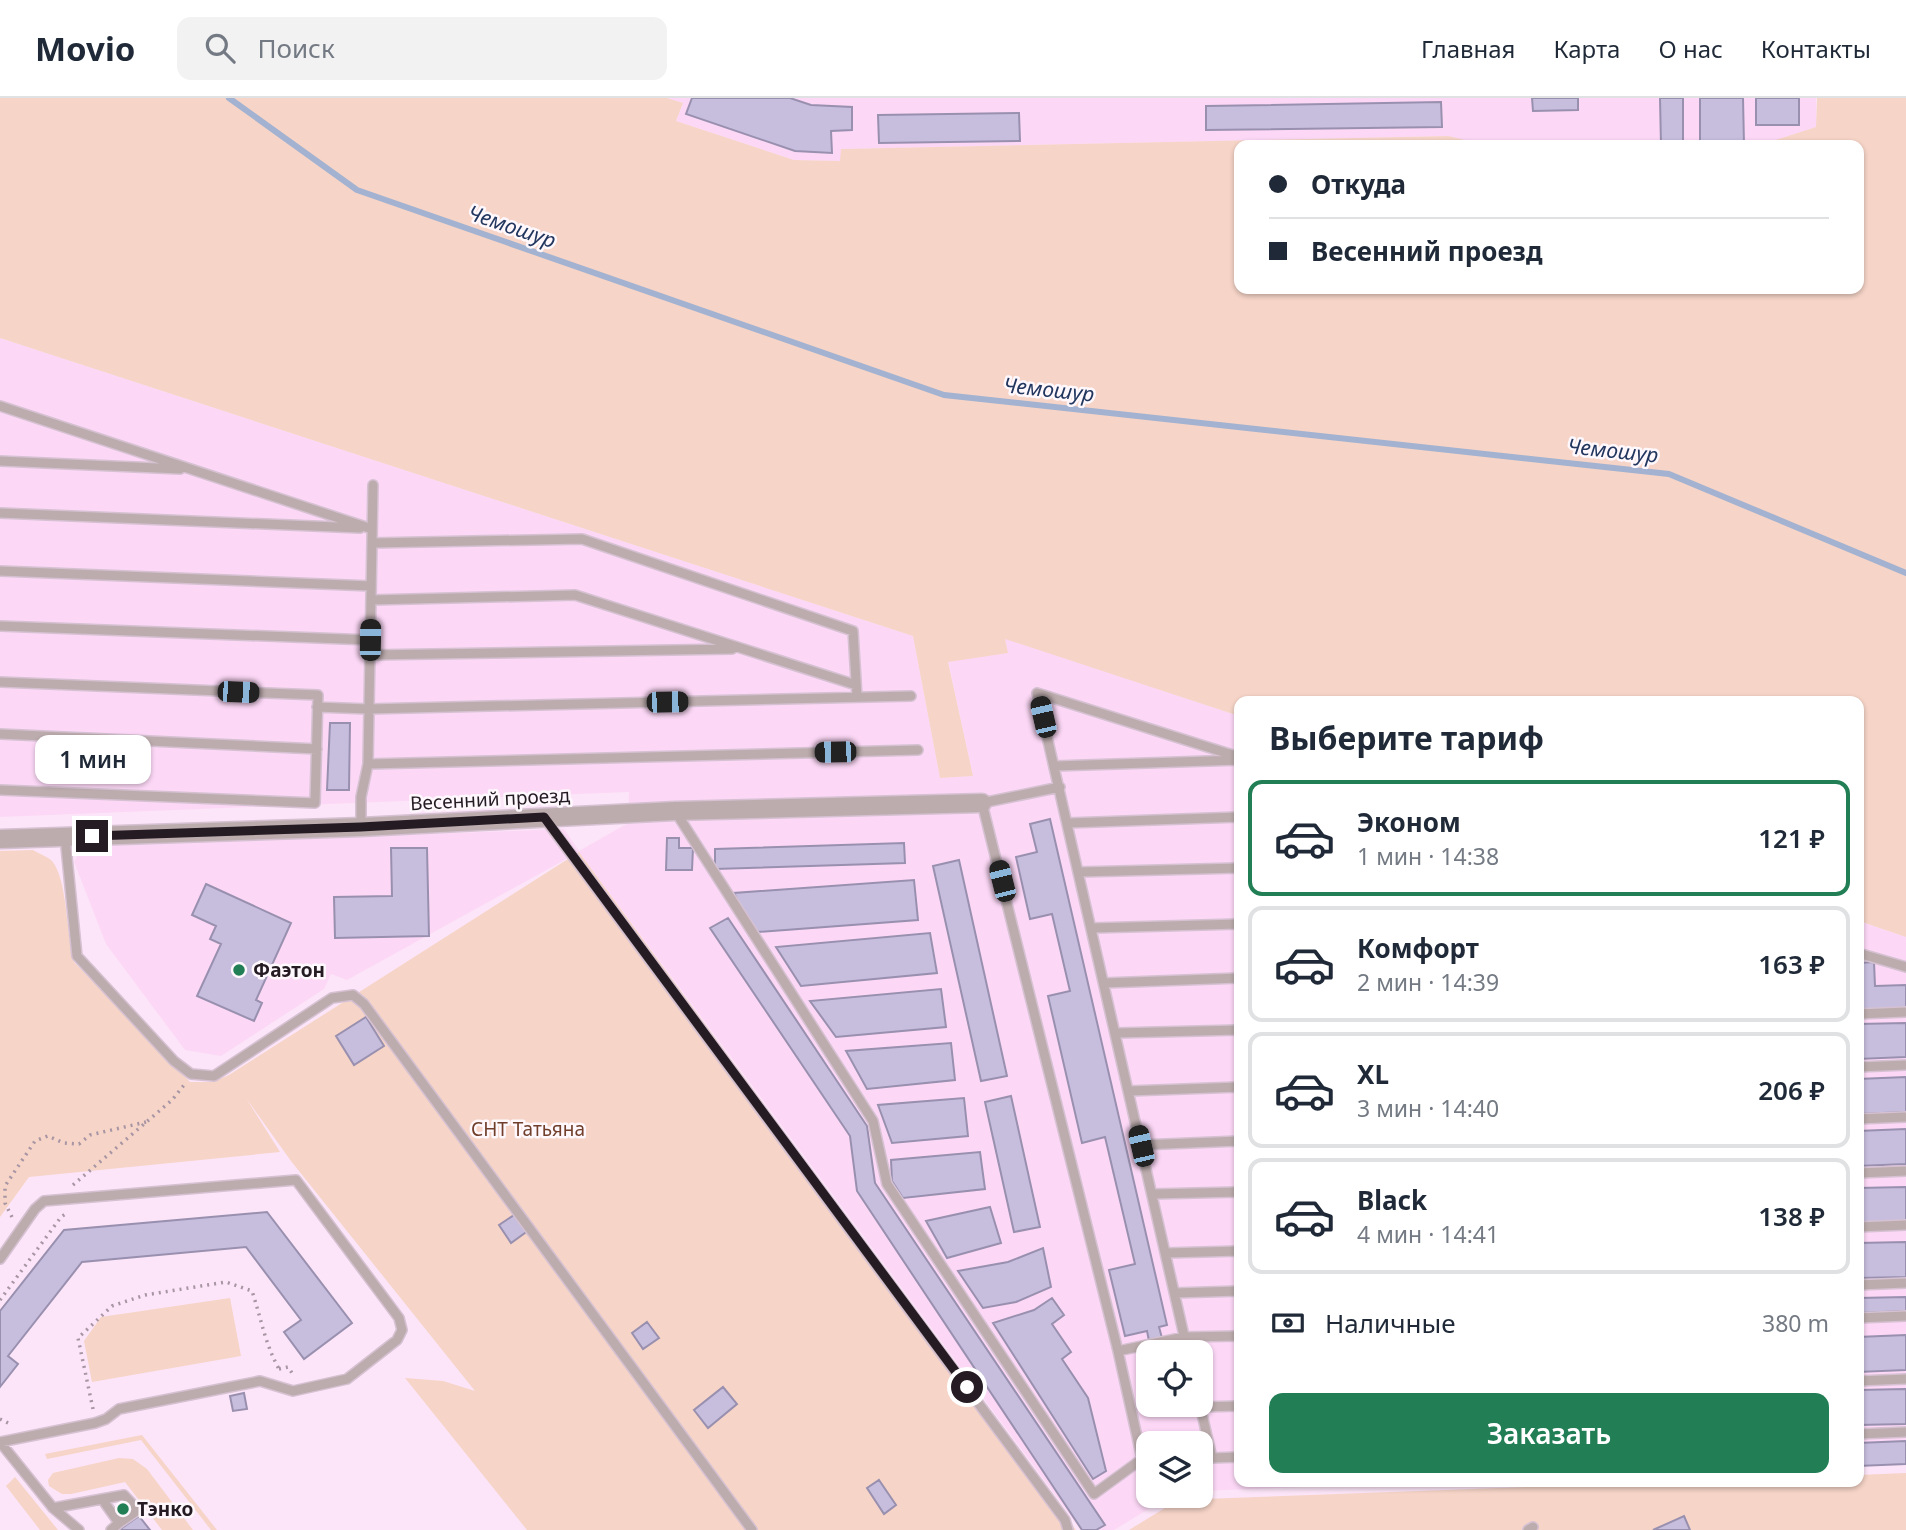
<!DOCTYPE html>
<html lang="ru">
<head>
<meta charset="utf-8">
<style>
	:root { --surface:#fff; --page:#f2f2f3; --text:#1f2937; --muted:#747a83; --line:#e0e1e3; --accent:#217e55 }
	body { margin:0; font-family:"Noto Sans",sans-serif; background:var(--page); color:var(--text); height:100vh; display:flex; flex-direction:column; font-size:26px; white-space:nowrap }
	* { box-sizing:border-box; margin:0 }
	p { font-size:23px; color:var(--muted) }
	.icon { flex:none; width:38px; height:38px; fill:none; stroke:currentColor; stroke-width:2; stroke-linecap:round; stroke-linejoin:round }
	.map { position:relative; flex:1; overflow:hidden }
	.panel { position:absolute; left:1234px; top:598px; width:630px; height:791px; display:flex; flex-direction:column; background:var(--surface); border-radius:14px; box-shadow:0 2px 5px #0004 }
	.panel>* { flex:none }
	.guide { position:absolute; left:1234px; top:42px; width:630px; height:154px; border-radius:14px; box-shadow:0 2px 5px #0004; display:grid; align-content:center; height:154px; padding:0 35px; background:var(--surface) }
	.tools { position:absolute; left:1136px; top:1242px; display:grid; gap:14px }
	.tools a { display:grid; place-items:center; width:77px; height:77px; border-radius:14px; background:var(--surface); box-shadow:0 2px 5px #0004; font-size:35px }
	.end { position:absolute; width:32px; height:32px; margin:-16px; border:9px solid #251b23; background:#fff; box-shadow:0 0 0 4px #fff }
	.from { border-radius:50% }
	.bubble { position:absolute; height:49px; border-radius:14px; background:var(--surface); box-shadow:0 2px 5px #0004; font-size:23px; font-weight:600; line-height:49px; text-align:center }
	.car { position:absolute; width:21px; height:42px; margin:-21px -10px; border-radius:9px; box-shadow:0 0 5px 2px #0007; background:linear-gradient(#222 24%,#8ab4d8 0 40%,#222 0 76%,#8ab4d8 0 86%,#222 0) }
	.guide b { display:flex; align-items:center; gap:24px; height:66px; font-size:26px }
	.guide b+b { border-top:2px solid var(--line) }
	.guide i { width:18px; height:18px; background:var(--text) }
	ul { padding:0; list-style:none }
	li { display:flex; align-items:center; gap:21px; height:116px; margin:0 14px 10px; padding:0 21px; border:4px solid var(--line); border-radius:14px }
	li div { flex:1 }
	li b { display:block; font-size:26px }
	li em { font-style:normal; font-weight:600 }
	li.active { border-color:var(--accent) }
	li>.icon { width:63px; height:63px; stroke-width:1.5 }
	h2 { padding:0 35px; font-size:32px; line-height:84px }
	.pay { display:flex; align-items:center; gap:18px; height:77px; padding:0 35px; font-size:26px }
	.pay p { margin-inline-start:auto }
	.action { display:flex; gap:14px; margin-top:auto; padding:14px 35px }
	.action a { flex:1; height:80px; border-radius:14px; background:var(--accent); color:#fff; font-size:28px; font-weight:600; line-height:80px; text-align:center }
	header { display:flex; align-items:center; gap:42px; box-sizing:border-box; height:98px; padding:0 35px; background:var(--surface); border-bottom:2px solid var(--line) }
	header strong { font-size:33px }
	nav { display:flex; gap:38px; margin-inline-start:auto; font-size:24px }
	.search { width:490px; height:63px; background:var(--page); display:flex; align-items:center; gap:18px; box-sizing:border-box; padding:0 24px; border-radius:14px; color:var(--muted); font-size:26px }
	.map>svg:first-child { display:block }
	.built { fill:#fcd8f6; fill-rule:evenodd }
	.green { fill:#f6d4c7 }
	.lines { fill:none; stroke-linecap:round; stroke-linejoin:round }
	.stream { stroke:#a2b2d0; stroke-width:6 }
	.building { fill:#c7bede; stroke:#9990af; stroke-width:2 }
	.service-casing { stroke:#d5c1d2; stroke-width:12 }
	.minor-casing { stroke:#d5c1d2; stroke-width:21 }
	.path { stroke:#a795a4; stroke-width:3.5; stroke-dasharray:2 5; stroke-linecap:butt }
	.service { stroke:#bdacae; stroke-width:9 }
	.minor { stroke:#bdacae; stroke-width:18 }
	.route { stroke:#251b23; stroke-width:9 }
	.poi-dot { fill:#217e55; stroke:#fef8fd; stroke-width:2.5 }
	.labels { text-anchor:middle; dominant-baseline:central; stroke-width:5; stroke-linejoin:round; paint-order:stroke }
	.street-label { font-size:19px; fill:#251b23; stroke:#fef8fd }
	.poi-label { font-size:19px; font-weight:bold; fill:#251b23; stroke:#fef8fd; text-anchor:start }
	.park-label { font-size:19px; fill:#703e2a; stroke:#fef8fd }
	.water-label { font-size:21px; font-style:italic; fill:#22365e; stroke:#fef8fd }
</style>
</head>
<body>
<header>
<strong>Movio</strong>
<div class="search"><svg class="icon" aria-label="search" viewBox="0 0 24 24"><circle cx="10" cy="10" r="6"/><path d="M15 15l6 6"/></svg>Поиск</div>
<nav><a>Главная</a><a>Карта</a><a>О нас</a><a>Контакты</a></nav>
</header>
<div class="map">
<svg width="1906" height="1432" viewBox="0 0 1906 1432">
	<rect width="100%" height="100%" fill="#fce5f8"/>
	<!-- built -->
	<path class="built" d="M667,0H1816V29L1760,47H1487L1447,38L842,51L841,63L794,62L676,23L683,5Z
		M0,240L913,538L940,680L973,678L948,563L1007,555L1004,540L1239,618V1384H1431L1201,1393L1200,1346H1148V1398H1170L1114,1432H1081L579,754L347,882L331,876L324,891L221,958L185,952L106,846L74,764L83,748L564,731L579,753L628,725L629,694L0,719ZM1148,1255H1200V1307H1148Z
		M1858,823L1906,839V1366L1859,1368Z"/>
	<!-- green -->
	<path class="green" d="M0,0H667L683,5L676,23L794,62L840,63L841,51L1448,38L1487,47H1239V191H1858V47H1760L1816,29L1817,0H1906V839L1859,823L1858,604H1239V618L1005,541L1008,555L948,564L973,678L940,680L913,538L0,240Z
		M33,752C38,755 48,759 52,763C68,782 66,838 74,864L190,984H213L229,977L579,754L1076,1432H527L405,1280L443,1283L475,1293L291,1063L246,1000L280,1054L29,1079L0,1119V753Z
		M230,1200L241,1258L92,1284L84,1243L101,1219Z
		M142,1337L217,1432H211L141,1342L47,1361L45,1356Z
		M119,1360L133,1361L147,1371L193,1432H162L125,1384L71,1396H62L49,1388L48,1382L53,1375Z
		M1906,1375V1432H1129L1178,1402L1660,1384H1858L1859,1377Z
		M15,1379L58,1432H40L6,1388Z"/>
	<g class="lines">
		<!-- stream -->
		<path class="stream" d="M229,0L357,92L944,297L1669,376L1906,475"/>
	</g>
	<!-- building -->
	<path class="building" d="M692,0H790L811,7L852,9V32L831,33L832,55L795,53L686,16Z
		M1532,0H1578V12L1533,13Z
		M1660,0H1683V47H1661Z
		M1700,0H1743L1744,47H1700Z
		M1756,0H1799V27H1756Z
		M1441,4L1442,29L1206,32V8Z
		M1019,15L1020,43L879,45L878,17Z
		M330,625H350L349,692H327Z
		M1050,721L1167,1227L1159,1229L1162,1240L1149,1243L1147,1233L1125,1238L1109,1172L1135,1166L1105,1039L1082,1045L1048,898L1070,893L1052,816L1030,821L1016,759L1037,754L1030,726Z
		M667,740H679V750H693L692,772H666Z
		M904,745L905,765L715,771V751Z
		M391,750H427L429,838L335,840L334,799L392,798Z
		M959,762L1007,978L981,983L933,768Z
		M914,782L918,822L758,834L744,817L734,795Z
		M206,786L291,825L256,902L262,905L254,923L197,898L221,846L210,841L216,828L192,817Z
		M728,820L867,1028L875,1085L1105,1427L1096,1432H1082L857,1093L850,1038L710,830Z
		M930,835L937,875L801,888L776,849Z
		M1874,864L1875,888L1906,887V914L1858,915V865Z
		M941,891L946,929L836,939L810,903Z
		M366,919L384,948L354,967L336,938Z
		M1906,925V959L1858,961V926Z
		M951,945L955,982L867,991L846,953Z
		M1906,979V1014L1858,1016V981Z
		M1011,998L1040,1129L1014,1134L985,1004Z
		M964,1000L968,1038L892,1045L878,1007Z
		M1906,1031V1066L1858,1068V1033Z
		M980,1054L985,1091L903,1100L892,1083L891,1062Z
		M1906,1089V1124L1858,1125V1090Z
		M990,1109L1001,1145L947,1160L926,1123Z
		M267,1114L352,1225L304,1261L284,1234L301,1222L246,1149L82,1164L8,1258L18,1266L0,1289V1213L64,1132Z
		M517,1115L529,1132L511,1145L499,1127Z
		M1906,1144V1179L1858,1180V1145Z
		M1043,1150L1051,1189L1016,1204L983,1210L958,1173L1008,1164Z
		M1906,1199V1213L1858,1215V1200Z
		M1052,1200L1064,1217L1052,1226L1071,1254L1062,1261L1088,1300L1106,1373L1093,1381L993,1225L1034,1212Z
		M647,1224L659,1240L643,1251L632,1235Z
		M1906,1237V1272L1858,1274V1239Z
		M723,1289L737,1306L708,1330L694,1312Z
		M1906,1291V1326L1858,1327V1292Z
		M244,1295L247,1311L233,1313L230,1298Z
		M1906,1343V1366L1858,1368V1345Z
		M879,1382L896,1407L884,1416L867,1390Z
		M139,1418L150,1432H119Z
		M1684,1418L1690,1432H1653Z"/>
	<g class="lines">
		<defs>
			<path id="service" d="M0,308L372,431
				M0,363L180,371
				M0,415L360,430
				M372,445L582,441L853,533L857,599
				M0,473L371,488
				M371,502L575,497L856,587
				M0,528L370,542
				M370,557L732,551
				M0,584L318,597L315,705L0,692
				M1037,595L1188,1255
				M1037,595L1239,659
				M317,609L368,611L911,598
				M0,636L317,651
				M368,666L918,652
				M1055,668L1239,662
				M675,713L873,1023L887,1086L1094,1396L1142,1361L1118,1253L982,705L1060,689
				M545,721L1065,1422L1068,1432
				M1068,725L1239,719
				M361,729V699L368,666L373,387
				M65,739L77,858L174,963L191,976L214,978L332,900L353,897L364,906L752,1432
				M1079,774L1239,770
				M1092,830L1239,826
				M1858,855L1906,869
				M1104,885L1239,880
				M1858,916L1906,914
				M1116,935L1239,932
				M1858,969L1906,967
				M1129,993L1239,989
				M1858,1021L1906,1019
				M1141,1047L1239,1043
				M1858,1075L1906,1073
				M1152,1096L1239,1094
				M1858,1129L1906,1127
				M1166,1155L1239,1153
				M0,1161L35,1111L44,1103L296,1082L399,1220L402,1232L397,1242L347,1281L293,1293L260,1283L119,1311L106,1321L95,1325L0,1344L53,1410L79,1432
				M1858,1187L1906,1185
				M1175,1195L1239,1193
				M1858,1220L1906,1218
				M1118,1253L1184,1239L1239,1238
				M1858,1283L1906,1281
				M1200,1307L1212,1360L1239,1359
				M1201,1309L1239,1308
				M1858,1336L1906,1334
				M102,1401L124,1397L138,1412L119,1425
				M53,1410L102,1401L119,1425L111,1432
				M1528,1432L1533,1429"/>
			<path id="minor" d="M0,741L361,729L675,713L982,705"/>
		</defs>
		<!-- service casing -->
		<use href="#service" class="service-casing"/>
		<!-- minor casing -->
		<use href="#minor" class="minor-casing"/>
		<!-- path -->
		<path class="path" d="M73,1087L172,1002L184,987
			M12,1119L5,1105V1088L35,1043L48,1038L64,1045L79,1046L90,1037L146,1024
			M0,1202L61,1119L67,1115
			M279,1271L288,1269L294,1278
			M93,1311L78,1240L112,1208L145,1197L226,1184L252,1193C261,1220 265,1246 279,1271
			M0,1321L10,1326"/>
		<!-- service -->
		<use href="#service" class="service"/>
		<!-- minor -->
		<use href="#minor" class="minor"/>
	</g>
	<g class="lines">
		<!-- route -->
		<path class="route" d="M92,738L361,729L544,719L967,1289"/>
	</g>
	<!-- markers -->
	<g class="poi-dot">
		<circle cx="239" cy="872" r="7"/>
		<circle cx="123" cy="1411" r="7"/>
	</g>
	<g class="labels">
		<!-- street labels -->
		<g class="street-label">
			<text transform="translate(490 701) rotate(-3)">Весенний проезд</text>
		</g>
		<!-- poi labels -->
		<g class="poi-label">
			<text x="253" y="872">Фаэтон</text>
			<text x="137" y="1411">Тэнко</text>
		</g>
		<!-- park labels -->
		<g class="park-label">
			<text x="528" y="1031">СНТ Татьяна</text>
		</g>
		<!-- water labels -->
		<g class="water-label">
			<text transform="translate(512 128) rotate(19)">Чемошур</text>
			<text transform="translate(1049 291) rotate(6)">Чемошур</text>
			<text transform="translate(1613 352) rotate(6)">Чемошур</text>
		</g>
	</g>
</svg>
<div class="tools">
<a><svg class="icon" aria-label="locate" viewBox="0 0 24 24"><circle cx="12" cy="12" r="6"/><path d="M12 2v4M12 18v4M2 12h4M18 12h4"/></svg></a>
<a><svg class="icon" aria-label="layers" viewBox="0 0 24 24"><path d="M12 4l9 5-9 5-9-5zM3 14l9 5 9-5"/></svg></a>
</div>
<i class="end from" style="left:967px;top:1289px"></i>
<i class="end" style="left:92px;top:738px"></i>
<div class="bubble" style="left:35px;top:637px;width:116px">1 мин</div>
<i class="car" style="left:370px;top:542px;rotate:1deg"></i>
<i class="car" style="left:238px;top:594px;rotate:92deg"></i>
<i class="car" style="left:667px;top:604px;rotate:89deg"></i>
<i class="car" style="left:1043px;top:619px;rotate:347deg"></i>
<i class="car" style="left:835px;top:654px;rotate:269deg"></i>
<i class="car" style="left:1002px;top:783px;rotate:346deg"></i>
<i class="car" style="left:1141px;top:1048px;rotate:347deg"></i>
<div class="guide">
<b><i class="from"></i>Откуда</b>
<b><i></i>Весенний проезд</b>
</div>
<section class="panel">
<h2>Выберите тариф</h2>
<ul>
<li class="active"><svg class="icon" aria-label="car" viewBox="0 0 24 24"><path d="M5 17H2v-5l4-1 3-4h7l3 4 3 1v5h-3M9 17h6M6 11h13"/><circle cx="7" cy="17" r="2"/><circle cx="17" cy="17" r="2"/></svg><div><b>Эконом</b><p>1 мин · 14:38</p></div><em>121 ₽</em></li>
<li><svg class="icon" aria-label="car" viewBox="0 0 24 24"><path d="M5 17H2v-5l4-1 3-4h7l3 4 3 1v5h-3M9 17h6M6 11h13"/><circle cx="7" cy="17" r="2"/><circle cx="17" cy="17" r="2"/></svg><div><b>Комфорт</b><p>2 мин · 14:39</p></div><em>163 ₽</em></li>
<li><svg class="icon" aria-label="car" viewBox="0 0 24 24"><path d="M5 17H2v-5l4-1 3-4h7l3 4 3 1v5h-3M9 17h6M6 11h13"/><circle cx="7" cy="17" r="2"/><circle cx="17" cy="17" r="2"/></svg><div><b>XL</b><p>3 мин · 14:40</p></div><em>206 ₽</em></li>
<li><svg class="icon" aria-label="car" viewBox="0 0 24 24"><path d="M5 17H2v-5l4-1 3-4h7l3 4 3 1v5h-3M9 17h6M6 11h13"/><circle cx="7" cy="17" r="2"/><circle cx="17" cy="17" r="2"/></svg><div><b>Black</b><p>4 мин · 14:41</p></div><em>138 ₽</em></li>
</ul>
<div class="pay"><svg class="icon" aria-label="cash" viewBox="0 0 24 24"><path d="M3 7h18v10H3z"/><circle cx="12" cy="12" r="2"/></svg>Наличные<p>380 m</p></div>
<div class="action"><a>Заказать</a></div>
</section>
</div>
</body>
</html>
